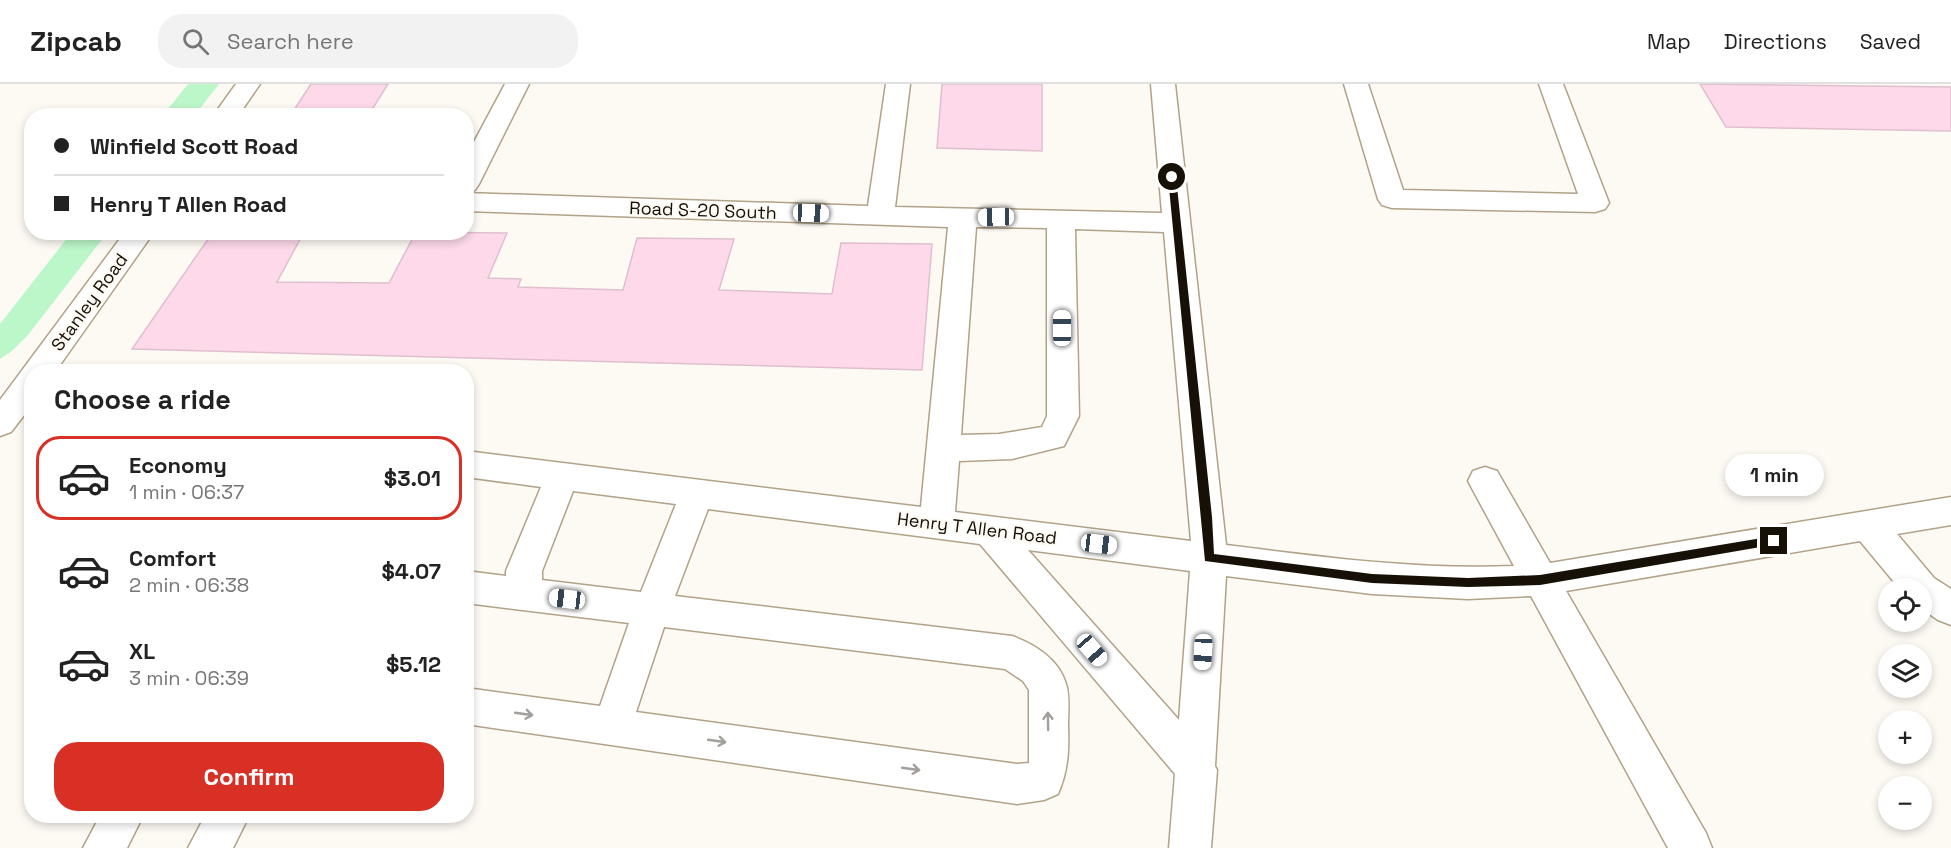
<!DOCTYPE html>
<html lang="en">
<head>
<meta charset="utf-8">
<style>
	:root { --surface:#fff; --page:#f2f2f2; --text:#222; --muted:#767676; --line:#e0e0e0; --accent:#d93025 }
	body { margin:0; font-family:"Space Grotesk",sans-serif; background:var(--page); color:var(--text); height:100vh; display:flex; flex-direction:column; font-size:22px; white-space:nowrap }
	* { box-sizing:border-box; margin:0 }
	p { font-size:20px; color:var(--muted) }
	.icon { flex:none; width:33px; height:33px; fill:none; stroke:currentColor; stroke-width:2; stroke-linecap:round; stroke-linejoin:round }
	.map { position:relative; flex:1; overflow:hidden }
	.drawer { position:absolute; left:24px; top:280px; width:450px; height:459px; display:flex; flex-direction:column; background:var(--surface); border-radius:24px; box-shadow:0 3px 9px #0003 }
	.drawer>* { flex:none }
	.guide { position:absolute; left:24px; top:24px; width:450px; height:132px; border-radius:24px; box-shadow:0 3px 9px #0003; display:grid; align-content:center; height:132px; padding:0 30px; background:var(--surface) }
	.tools { position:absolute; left:1878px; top:494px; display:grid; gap:12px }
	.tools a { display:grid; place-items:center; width:54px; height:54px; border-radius:50%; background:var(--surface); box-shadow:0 3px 9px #0003; font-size:30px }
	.end { position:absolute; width:27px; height:27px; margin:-14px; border:8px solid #161007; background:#fff; box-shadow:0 0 0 3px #fff }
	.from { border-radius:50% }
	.bubble { position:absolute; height:42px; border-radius:21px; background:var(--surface); box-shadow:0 3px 9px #0003; font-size:20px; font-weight:600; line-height:42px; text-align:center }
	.car { position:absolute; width:18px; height:36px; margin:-18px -9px; border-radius:8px; box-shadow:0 0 4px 2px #0007; background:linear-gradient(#fff 24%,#345 0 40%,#fff 0 76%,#345 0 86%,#fff 0) }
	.guide b { display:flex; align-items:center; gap:21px; height:57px; font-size:22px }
	.guide b+b { border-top:2px solid var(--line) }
	.guide i { width:15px; height:15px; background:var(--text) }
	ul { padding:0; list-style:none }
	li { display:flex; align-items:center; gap:18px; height:84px; margin:0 12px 9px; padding:0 18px; border:3px solid transparent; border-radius:24px }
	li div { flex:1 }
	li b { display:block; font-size:22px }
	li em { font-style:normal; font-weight:600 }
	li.selected { border-color:var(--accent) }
	li>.icon { width:54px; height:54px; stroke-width:1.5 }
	h2 { padding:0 30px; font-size:27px; line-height:72px }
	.cta { display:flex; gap:12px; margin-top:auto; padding:12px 30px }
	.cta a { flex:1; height:69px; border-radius:24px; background:var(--accent); color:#fff; font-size:24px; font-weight:600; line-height:69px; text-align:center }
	header { display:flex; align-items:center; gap:36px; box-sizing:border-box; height:84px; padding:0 30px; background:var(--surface); border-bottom:2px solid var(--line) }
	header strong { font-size:28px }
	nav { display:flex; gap:33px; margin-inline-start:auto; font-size:21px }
	.search { width:420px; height:54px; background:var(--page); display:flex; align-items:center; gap:15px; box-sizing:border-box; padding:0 21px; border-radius:24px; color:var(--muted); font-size:22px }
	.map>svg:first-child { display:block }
	.green { fill:#bcf7c9 }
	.building { fill:#fdd9e9; stroke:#dfbfce; stroke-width:1.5 }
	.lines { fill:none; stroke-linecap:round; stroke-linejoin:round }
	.minor-casing { stroke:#b2a287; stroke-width:3 }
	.minor { fill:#fff; fill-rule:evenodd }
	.oneway { stroke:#a29f9c }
	.route { fill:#161007 }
	.labels { text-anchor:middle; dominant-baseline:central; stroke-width:4.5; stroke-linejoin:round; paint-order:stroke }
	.street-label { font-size:18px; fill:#161007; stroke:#fdfaf4 }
</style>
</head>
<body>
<header>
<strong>Zipcab</strong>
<div class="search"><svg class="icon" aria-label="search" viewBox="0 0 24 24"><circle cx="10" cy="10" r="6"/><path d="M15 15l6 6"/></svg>Search here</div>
<nav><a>Map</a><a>Directions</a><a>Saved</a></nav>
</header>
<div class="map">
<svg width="1951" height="764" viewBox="0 0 1951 764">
	<rect width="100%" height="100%" fill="#fdfaf4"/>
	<!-- green -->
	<path class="green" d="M188,0H219L195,31H163Z
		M72,148L107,149L28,251L12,267L0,275V240Z"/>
	<!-- building -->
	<path class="building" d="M311,0H388L368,32H290Z
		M942,0H1042V67L937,64Z
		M1700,0L1951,3V47L1726,43Z
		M213,148H304L277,198L389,199L416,148L507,149L488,194L521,195L518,203L623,206L637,154L734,155L719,206L832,210L841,159L932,160L922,286L132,265Z"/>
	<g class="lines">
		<defs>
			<path id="minor" d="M236,0H260L238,32H213Z
				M505,0H529L479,100L475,106L466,109V73Z
				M886,0H910L895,123L1162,129L1151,0H1175L1226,461C1323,473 1415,486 1514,482L1468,397L1473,387L1485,383L1497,387L1550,479L1951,413V441L1897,450L1934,494L1951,505V541L1938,536L1922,525V504H1899L1860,457L1566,507L1706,749L1712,764H1668L1531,512L1468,515L1372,510L1226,492L1215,682L1217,686L1211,764H1169L1175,690L980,460L708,425L675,512L1012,552C1034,560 1059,575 1066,600C1070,612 1068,629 1068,642C1069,667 1068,687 1058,710L1044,716L1017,720L466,640V604L600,622L629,539L466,519V487L506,492V487L541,403L466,393V367L921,423L948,143L466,127V109L868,122ZM976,143L1047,144V332L1042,343L999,350L961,351ZM1075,145L1164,148L1191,457L955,428L959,377L1012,375L1064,362L1079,332ZM573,407L676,420L641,508L542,496V487ZM1028,466L1190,487L1179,636ZM664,543L1005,585L1023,597L1029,606V679L1017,680L636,628Z
				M1344,0H1368L1403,106L1578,110L1539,0H1563L1609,119L1605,125L1595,128L1392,124L1382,121L1378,115Z
				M125,148H154L55,288H32V321L11,348L0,352V316Z
				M100,732H143L127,764H83Z
				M205,732H249L233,764H188Z"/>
		</defs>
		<!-- minor casing -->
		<use href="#minor" class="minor-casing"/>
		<!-- minor -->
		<use href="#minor" class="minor"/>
	</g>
	<!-- one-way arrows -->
	<defs><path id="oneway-shaft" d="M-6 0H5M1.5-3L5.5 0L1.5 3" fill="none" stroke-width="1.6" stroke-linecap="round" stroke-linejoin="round" transform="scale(1.5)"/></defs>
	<g class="oneway">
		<use href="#oneway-shaft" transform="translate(524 630) rotate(8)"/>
		<use href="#oneway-shaft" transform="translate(1048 637) rotate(-91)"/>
		<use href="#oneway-shaft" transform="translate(717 657) rotate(8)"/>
		<use href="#oneway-shaft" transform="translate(911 685) rotate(8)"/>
	</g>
	<!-- route -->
	<path class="route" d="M1172,90L1176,93L1212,433L1214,470L1372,490L1468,494L1540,491L1774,452L1778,454V460L1540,501L1468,503L1372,499L1205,477L1168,93Z"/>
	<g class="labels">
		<!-- street labels -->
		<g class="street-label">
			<text transform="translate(703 126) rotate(2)">Road S-20 South</text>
			<text transform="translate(89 218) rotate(-54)">Stanley Road</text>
			<text transform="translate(977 444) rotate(7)">Henry T Allen Road</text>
		</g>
	</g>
</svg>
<div class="tools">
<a><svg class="icon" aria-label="locate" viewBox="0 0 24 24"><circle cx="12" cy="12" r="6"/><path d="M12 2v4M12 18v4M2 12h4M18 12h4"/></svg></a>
<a><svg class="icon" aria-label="layers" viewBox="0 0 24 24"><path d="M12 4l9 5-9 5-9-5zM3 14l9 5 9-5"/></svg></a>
<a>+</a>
<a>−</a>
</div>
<i class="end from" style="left:1172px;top:93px"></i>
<i class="end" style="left:1774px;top:457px"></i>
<div class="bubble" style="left:1725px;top:370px;width:99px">1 min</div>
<i class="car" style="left:811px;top:129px;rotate:92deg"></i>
<i class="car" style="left:996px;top:133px;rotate:269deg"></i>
<i class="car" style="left:1062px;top:244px;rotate:0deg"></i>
<i class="car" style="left:1099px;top:460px;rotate:97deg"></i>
<i class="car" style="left:567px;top:515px;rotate:277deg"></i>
<i class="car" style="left:1092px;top:566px;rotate:139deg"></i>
<i class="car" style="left:1203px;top:568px;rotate:183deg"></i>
<div class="guide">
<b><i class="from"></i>Winfield Scott Road</b>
<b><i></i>Henry T Allen Road</b>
</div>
<section class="drawer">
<h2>Choose a ride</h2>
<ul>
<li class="selected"><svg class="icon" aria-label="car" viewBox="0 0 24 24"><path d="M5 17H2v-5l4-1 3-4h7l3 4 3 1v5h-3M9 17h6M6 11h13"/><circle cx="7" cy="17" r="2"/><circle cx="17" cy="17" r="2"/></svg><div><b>Economy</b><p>1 min · 06:37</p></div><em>$3.01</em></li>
<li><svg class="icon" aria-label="car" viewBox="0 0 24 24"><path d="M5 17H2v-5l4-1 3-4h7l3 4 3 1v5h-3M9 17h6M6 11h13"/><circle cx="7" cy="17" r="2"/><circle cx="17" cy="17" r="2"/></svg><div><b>Comfort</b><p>2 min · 06:38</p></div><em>$4.07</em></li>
<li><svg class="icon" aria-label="car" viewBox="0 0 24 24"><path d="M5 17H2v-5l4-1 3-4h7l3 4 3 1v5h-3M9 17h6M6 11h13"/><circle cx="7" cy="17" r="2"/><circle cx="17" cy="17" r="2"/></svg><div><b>XL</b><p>3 min · 06:39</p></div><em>$5.12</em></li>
</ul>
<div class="cta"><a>Confirm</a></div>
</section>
</div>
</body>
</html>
